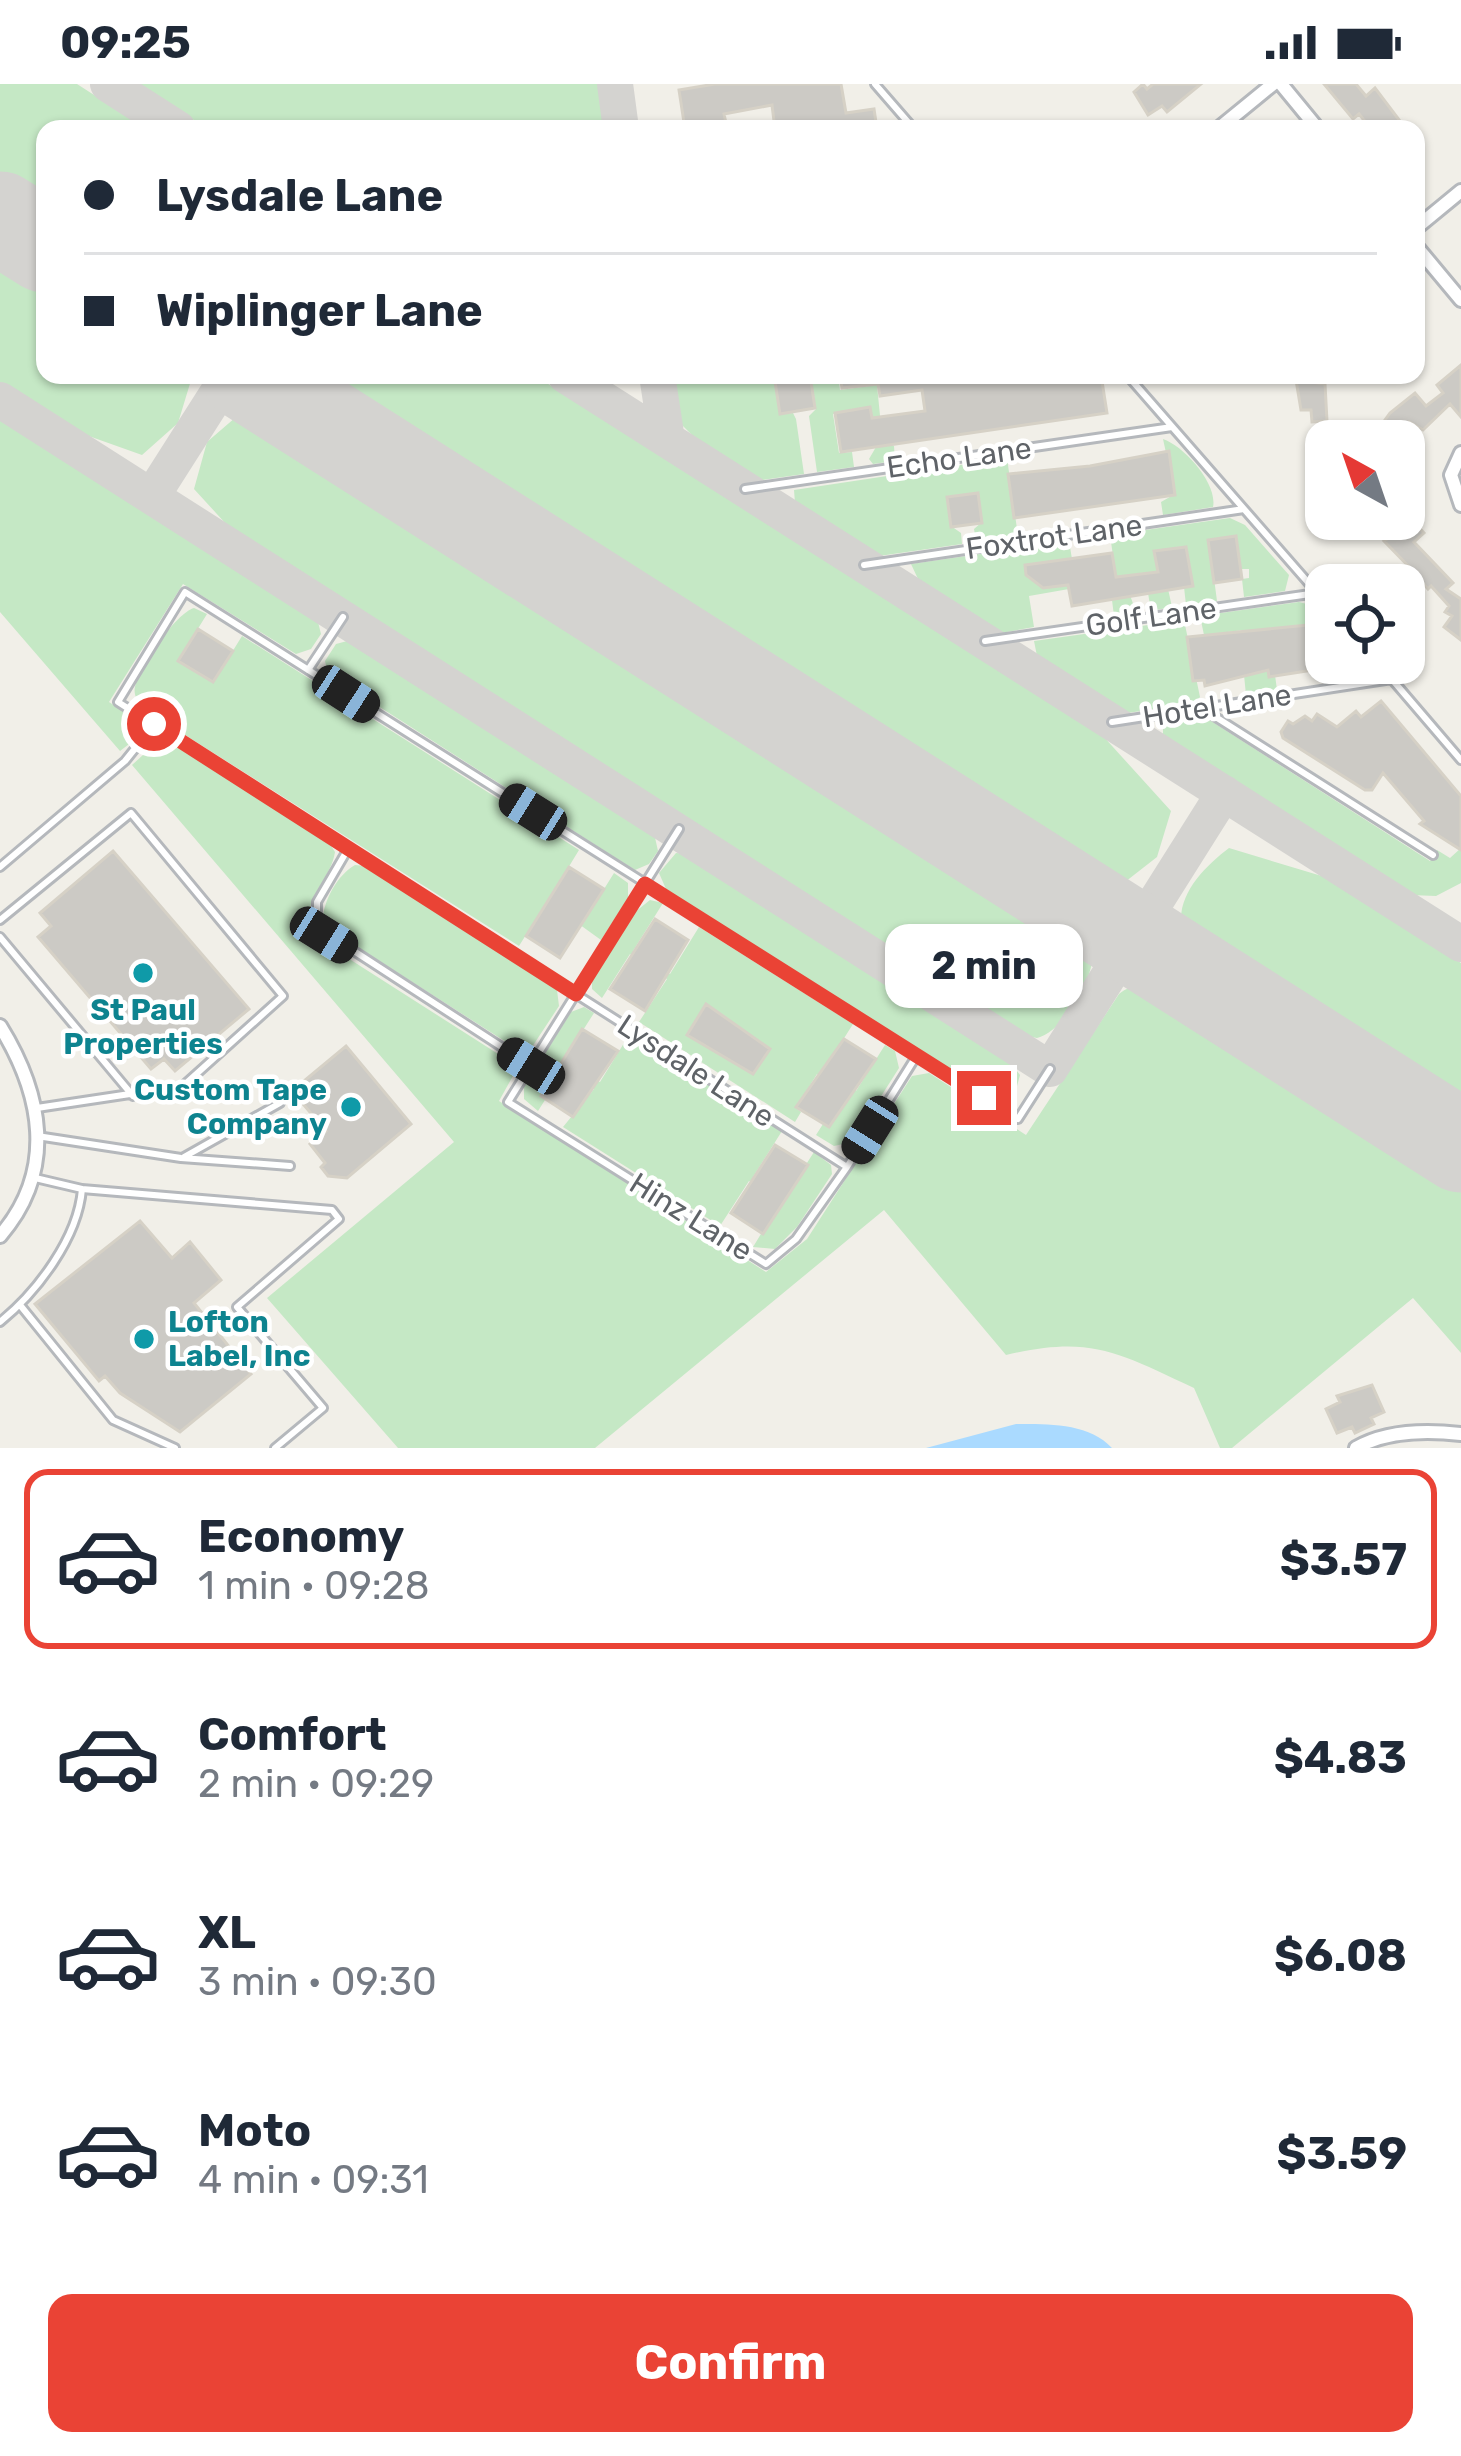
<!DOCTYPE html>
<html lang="en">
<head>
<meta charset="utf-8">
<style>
	:root { --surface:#fff; --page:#f6f6f7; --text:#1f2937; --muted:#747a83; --line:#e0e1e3; --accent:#ea4335 }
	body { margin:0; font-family:Rubik,sans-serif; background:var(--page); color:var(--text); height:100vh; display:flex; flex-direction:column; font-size:45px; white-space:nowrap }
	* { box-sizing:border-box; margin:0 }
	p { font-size:39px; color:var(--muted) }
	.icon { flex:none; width:66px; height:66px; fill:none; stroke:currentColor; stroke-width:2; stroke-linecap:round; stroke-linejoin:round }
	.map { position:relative; height:1364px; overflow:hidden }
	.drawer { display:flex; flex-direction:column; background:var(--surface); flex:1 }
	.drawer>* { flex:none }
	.top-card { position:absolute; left:36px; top:36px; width:1389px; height:264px; border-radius:24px; box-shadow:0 3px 9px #0004; display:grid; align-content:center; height:264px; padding:0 48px; background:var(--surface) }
	.needle { width:78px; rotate:320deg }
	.buttons { position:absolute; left:1305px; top:336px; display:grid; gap:24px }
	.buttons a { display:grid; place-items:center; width:120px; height:120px; border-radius:24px; background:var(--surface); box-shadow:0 3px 9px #0004; font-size:60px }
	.end { position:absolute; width:54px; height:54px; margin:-27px; border:15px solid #ea4335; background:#fff; box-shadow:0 0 0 6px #fff }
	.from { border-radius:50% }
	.bubble { position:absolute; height:84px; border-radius:24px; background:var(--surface); box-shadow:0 3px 9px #0004; font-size:39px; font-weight:700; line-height:84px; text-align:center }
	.car { position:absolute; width:36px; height:72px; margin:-36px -18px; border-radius:15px; box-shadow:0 0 9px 3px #0007; background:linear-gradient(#222 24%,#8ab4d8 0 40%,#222 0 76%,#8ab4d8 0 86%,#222 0) }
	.top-card b { display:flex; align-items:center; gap:42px; height:114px; font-size:45px }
	.top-card b+b { border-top:3px solid var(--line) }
	.top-card i { width:30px; height:30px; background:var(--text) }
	ul { padding:21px 0 0; list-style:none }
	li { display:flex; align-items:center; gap:36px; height:180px; margin:0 24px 18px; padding:0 24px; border:6px solid transparent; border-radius:24px }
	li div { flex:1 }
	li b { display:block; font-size:45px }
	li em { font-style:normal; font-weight:700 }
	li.current { border-color:var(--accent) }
	li>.icon { width:108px; height:108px; stroke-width:1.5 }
	.button { display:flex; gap:24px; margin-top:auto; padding:24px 48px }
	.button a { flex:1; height:138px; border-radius:24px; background:var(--accent); color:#fff; font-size:48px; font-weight:700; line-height:138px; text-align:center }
	.status { display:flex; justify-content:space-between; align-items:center; height:84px; padding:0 60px; background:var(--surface); direction:ltr }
	.status svg { height:33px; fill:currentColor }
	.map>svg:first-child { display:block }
	.green { fill:#c5e8c5 }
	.water { fill:#aadaff }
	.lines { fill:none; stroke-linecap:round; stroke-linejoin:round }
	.taxiway { stroke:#d4d3d0; stroke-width:36 }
	.runway { stroke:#d4d3d0; stroke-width:93 }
	.building { fill:#cccac5; stroke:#d6d1c6; stroke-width:3 }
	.service-casing { stroke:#b5b8bc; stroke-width:12 }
	.minor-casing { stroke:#b5b8bc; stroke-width:18 }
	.service { stroke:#fff; stroke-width:6 }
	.minor { stroke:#fff; stroke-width:12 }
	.route { stroke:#ea4335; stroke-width:15 }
	.culture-dot { fill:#0f9aa8; stroke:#fff; stroke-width:4.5 }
	.labels { text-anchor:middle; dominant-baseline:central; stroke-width:9; stroke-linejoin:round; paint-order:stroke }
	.street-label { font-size:30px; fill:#5f6368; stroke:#fff }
	.culture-label { font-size:30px; font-weight:bold; fill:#0d838f; stroke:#fff }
</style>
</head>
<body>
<div class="status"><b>09:25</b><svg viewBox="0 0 49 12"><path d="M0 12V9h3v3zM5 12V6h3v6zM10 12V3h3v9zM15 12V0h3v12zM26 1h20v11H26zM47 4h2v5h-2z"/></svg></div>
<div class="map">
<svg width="1461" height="1364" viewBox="0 0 1461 1364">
	<rect width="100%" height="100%" fill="#f1efe8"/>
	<!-- green -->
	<path class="green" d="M0,0H77L147,45H45V124L0,95Z
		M137,0H603L610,45H208Z
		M0,171L45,200V291L192,293L178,339L142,371L69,345L0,302Z
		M308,291H534L1103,652L1171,727L1157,773L1116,805Z
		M678,291H773L780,330L793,329L796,335L804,390L762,396L693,352L682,341L672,300Z
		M811,291H838L840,306L869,302L868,291H876L883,362H894L895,377L873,380L869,375L876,363L870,323L833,330L839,369L852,368L854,383L817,388L809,332L816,325Z
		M243,327L1074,853L1092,877C1089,903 1063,947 1037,954L1022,951L238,453L194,405L207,358Z
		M0,333L317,534L321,550L311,565L296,570L183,500L109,618L141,639L137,654L120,667L0,528Z
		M1163,355C1184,362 1218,400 1213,423L1163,431L1161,418L1175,410Z
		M1007,374L1018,452L976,457L974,445L982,438L977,409L947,414L951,442L961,449L962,460L879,472L795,419L794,406Z
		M1230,434L1245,441L1289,491L1285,507L1244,513L1242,495L1249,494V485H1241L1236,452L1209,456L1217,517L1186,521L1184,503L1193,502L1186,463L1155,467L1161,506L1168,505L1172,523L1151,527L1148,509L1154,507L1151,489L1123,492L1135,525L1133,529L1114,532L1112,516L1119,513L1110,451Z
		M1069,457L1072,475L1025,481L1026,491L1043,504L1068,501L1069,505L1029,512L1034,543L1001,549L919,497L911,480Z
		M1299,518L1311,521L1326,535V579H1367L1366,588L1358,595L1328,599L1319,540L1263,548L1268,592L1275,591L1277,606L1246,611L1244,591L1250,589L1244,546L1204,551L1200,532Z
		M194,524L207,530L178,577L213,599L242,552L579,766L551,812L586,834L614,789L628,799V814L601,856L547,817L519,862L144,625C137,617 132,610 136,599C142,580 176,529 194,524Z
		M1184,536L1200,613L1196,618L1128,629L1037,572L1034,557Z
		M351,556L654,749L658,767L649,780L635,786L619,776L328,590L325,577L336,560Z
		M1190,633L1211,637L1430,777L1437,766L1450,774L1461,764V799L1436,812L1410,811L1163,652V637Z
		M168,657L330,760L335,768C330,801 292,821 318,855L506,975L514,990L499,1017L766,1188L807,1155L912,992L929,989L1026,1051L1119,910C1133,899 1143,902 1160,906L1461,1098V1269L1413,1214L1232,1364H1220L1194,1304C1117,1268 1091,1251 1006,1271L884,1126L595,1364H398L267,1214L454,1058L132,681L155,660Z
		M1229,764L1325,793L1461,879V1024L1183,848C1173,814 1204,783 1229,764Z
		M676,769L687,770L1005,971L1020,991L1014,1013L995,1014L666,805L659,789Z
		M355,781L365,782L557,906L559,922L532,963L517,965L323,841C321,820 337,791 355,781Z
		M650,816L663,819L633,867L670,890L699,843L853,940L824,986L856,1007L885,961L895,967L899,984L852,1058L834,1062L816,1051L823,1040L830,1043L849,1011L817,990L796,1024L801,1028L795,1038L639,938L667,895L630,870L602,914L592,905V897L635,828Z
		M584,923L594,929L564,976L600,998L629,951L782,1047L753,1093L785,1113L814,1068L831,1081L832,1090L797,1143L775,1165L753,1163L781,1117L749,1097L720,1142L563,1043L594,1005L560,982L540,1012L545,1016L538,1027L524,1015V1003L571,928Z"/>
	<!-- water -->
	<path class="water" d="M1016,1340C1049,1340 1089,1339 1112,1364H926Z"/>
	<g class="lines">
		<!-- taxiway -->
		<path class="taxiway" d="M108,0L178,45
			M615,0L621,45
			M565,291L1461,860
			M657,291L667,356
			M0,316L1050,985L1224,709
			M152,412L229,291"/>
		<!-- runway -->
		<path class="runway" d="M0,134L45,162
			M248,291L1461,1062"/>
	</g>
	<!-- building -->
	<path class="building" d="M715,0H841L846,29L874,25L877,45H775L772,21L724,30L726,39L685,45L679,6Z
		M1143,0L1147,5L1153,0H1201L1167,28L1162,22L1148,31L1134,8Z
		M1324,0H1356L1366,12L1375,4L1406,45H1371L1359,30L1353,35Z
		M1461,281V333L1450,320L1423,346L1409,338L1393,346L1385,336L1390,329L1415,309L1426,322L1443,309L1437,301Z
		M774,291H810L815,324L780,330Z
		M840,291H1050V298L1101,291L1107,329L841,368L835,329L870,323L872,334L925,327L922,306L880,312L878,300L842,304Z
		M1296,296L1325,300L1327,337L1312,338L1311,326H1301Z
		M1169,367L1175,411L1014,434L1008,390L1090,382Z
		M978,409L982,439L951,443L947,413Z
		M1375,435H1398L1404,441L1411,435L1424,449L1414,458L1453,499L1446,505L1461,515V556L1444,543L1452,532L1445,528L1449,522L1431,502L1428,505L1422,498L1416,503L1409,494L1415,489L1384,457L1390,453Z
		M1236,452L1242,495L1214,499L1208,456Z
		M1186,463L1193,502L1072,522L1068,501L1043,504L1026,491L1025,481L1112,469L1116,493L1158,488L1154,467Z
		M1319,540L1326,584L1269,593L1268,586L1205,602L1204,596L1193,597L1187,553Z
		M198,545L233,567L213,598L178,577Z
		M1381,617L1461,712V766L1420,740L1424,737L1383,689L1372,706H1365L1283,654L1281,648L1288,637L1293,640L1305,632L1312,637L1317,630L1337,643L1356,627L1361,633Z
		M113,767L249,925L175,987L164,975L151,985L38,853L51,842L40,829Z
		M569,783L604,805L560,874L526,852Z
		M655,835L688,856L645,927L610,905Z
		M706,920L770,965L753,990L687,951Z
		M582,945L618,967L573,1033L541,1012Z
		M844,955L876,975L829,1043L796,1023Z
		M346,962L411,1040L347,1094L328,1092L321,1083L325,1079L310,1060L326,1047L292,1007Z
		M775,1061L808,1081L763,1150L731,1129Z
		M140,1137L172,1174L190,1158L221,1196L194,1219L251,1290L180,1348L120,1309L105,1292L99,1297L35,1220Z
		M1372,1301L1384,1328L1371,1334L1374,1340L1355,1349L1352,1343L1337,1349L1326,1325L1340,1318L1337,1312Z"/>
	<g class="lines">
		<defs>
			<path id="service" d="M875,0L914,45
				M1127,291L1326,519
				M745,405L1172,343
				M864,481L1244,425
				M985,557L1317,509
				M1378,579L1461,676
				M308,586L343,533
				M1203,625L1433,771
				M1112,638L1392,595
				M679,745L508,1018L766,1180L796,1155L847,1083
				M348,765L317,818V843L531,982
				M0,783L125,677L154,641
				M0,836L131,729L283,912L183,1002L37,1024
				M0,853L133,1012
				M917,971L847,1083L118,618L185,508L1018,1035L1050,985
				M37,1052L181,1074L290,1082
				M184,1073L280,1019
				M82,1105L332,1126L339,1135L237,1223L323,1324L275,1364
				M20,1221L113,1336L175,1364
				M0,1238C37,1208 78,1154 82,1105L31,1093"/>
			<path id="minor" d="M1281,0L1318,45
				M1218,45L1273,0
				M1416,144L1461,107
				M1416,162L1461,216
				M1461,369L1451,391L1461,421
				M0,942C42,1010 57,1086 0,1152
				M1356,1364C1387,1346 1426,1346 1461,1350"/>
		</defs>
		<!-- service casing -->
		<use href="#service" class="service-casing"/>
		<!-- minor casing -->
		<use href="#minor" class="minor-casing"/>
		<!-- service -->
		<use href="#service" class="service"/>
		<!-- minor -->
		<use href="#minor" class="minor"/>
	</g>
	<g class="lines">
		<!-- route -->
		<path class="route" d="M154,640L576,910L645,800L984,1014"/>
	</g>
	<!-- markers -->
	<g class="culture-dot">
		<circle cx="143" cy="889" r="12"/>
		<circle cx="351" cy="1023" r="12"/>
		<circle cx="144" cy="1255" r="12"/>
	</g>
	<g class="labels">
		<!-- street labels -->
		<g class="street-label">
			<text transform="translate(959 374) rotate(-8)">Echo Lane</text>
			<text transform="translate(1054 453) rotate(-8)">Foxtrot Lane</text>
			<text transform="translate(1151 533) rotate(-8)">Golf Lane</text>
			<text transform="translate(1217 622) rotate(-9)">Hotel Lane</text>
			<text transform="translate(696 987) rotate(33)">Lysdale Lane</text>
			<text transform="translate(691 1133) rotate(32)">Hinz Lane</text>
		</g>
		<!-- culture labels -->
		<g class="culture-label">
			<text x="143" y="926">St Paul<tspan x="143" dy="34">Properties</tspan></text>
			<text x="327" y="1006" text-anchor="end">Custom Tape<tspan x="327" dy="34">Company</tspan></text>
			<text x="168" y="1238" text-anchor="start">Lofton<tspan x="168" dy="34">Label, Inc</tspan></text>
		</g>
	</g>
</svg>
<div class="buttons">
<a><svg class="needle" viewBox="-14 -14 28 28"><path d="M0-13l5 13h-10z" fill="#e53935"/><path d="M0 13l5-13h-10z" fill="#747a83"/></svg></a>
<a><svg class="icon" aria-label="locate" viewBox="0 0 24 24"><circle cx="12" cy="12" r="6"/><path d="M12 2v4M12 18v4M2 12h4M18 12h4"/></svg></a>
</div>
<i class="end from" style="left:154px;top:640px"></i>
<i class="end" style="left:984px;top:1014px"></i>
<div class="bubble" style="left:885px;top:840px;width:198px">2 min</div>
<i class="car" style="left:346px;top:610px;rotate:123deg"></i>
<i class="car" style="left:533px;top:728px;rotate:302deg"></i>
<i class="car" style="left:324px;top:851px;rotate:122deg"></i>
<i class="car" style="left:531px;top:982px;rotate:302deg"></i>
<i class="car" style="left:870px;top:1046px;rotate:212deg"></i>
<div class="top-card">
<b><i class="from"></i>Lysdale Lane</b>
<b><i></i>Wiplinger Lane</b>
</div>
</div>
<section class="drawer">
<ul>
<li class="current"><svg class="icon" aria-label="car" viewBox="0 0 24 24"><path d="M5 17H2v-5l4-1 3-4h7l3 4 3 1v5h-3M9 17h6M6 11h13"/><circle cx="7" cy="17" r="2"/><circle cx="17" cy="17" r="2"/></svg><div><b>Economy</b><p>1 min · 09:28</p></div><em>$3.57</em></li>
<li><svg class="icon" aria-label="car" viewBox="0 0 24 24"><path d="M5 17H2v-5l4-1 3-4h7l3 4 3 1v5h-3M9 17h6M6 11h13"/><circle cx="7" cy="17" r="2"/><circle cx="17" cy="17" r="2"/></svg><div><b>Comfort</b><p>2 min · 09:29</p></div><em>$4.83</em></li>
<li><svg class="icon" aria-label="car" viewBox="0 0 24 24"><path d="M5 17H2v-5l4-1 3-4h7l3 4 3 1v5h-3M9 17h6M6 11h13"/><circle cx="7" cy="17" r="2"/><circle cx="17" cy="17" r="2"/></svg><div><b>XL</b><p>3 min · 09:30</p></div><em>$6.08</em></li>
<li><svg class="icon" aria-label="car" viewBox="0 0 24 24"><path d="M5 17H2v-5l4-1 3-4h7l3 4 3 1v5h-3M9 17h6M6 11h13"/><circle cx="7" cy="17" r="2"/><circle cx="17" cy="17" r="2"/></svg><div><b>Moto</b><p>4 min · 09:31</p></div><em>$3.59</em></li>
</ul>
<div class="button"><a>Confirm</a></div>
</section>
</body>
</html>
